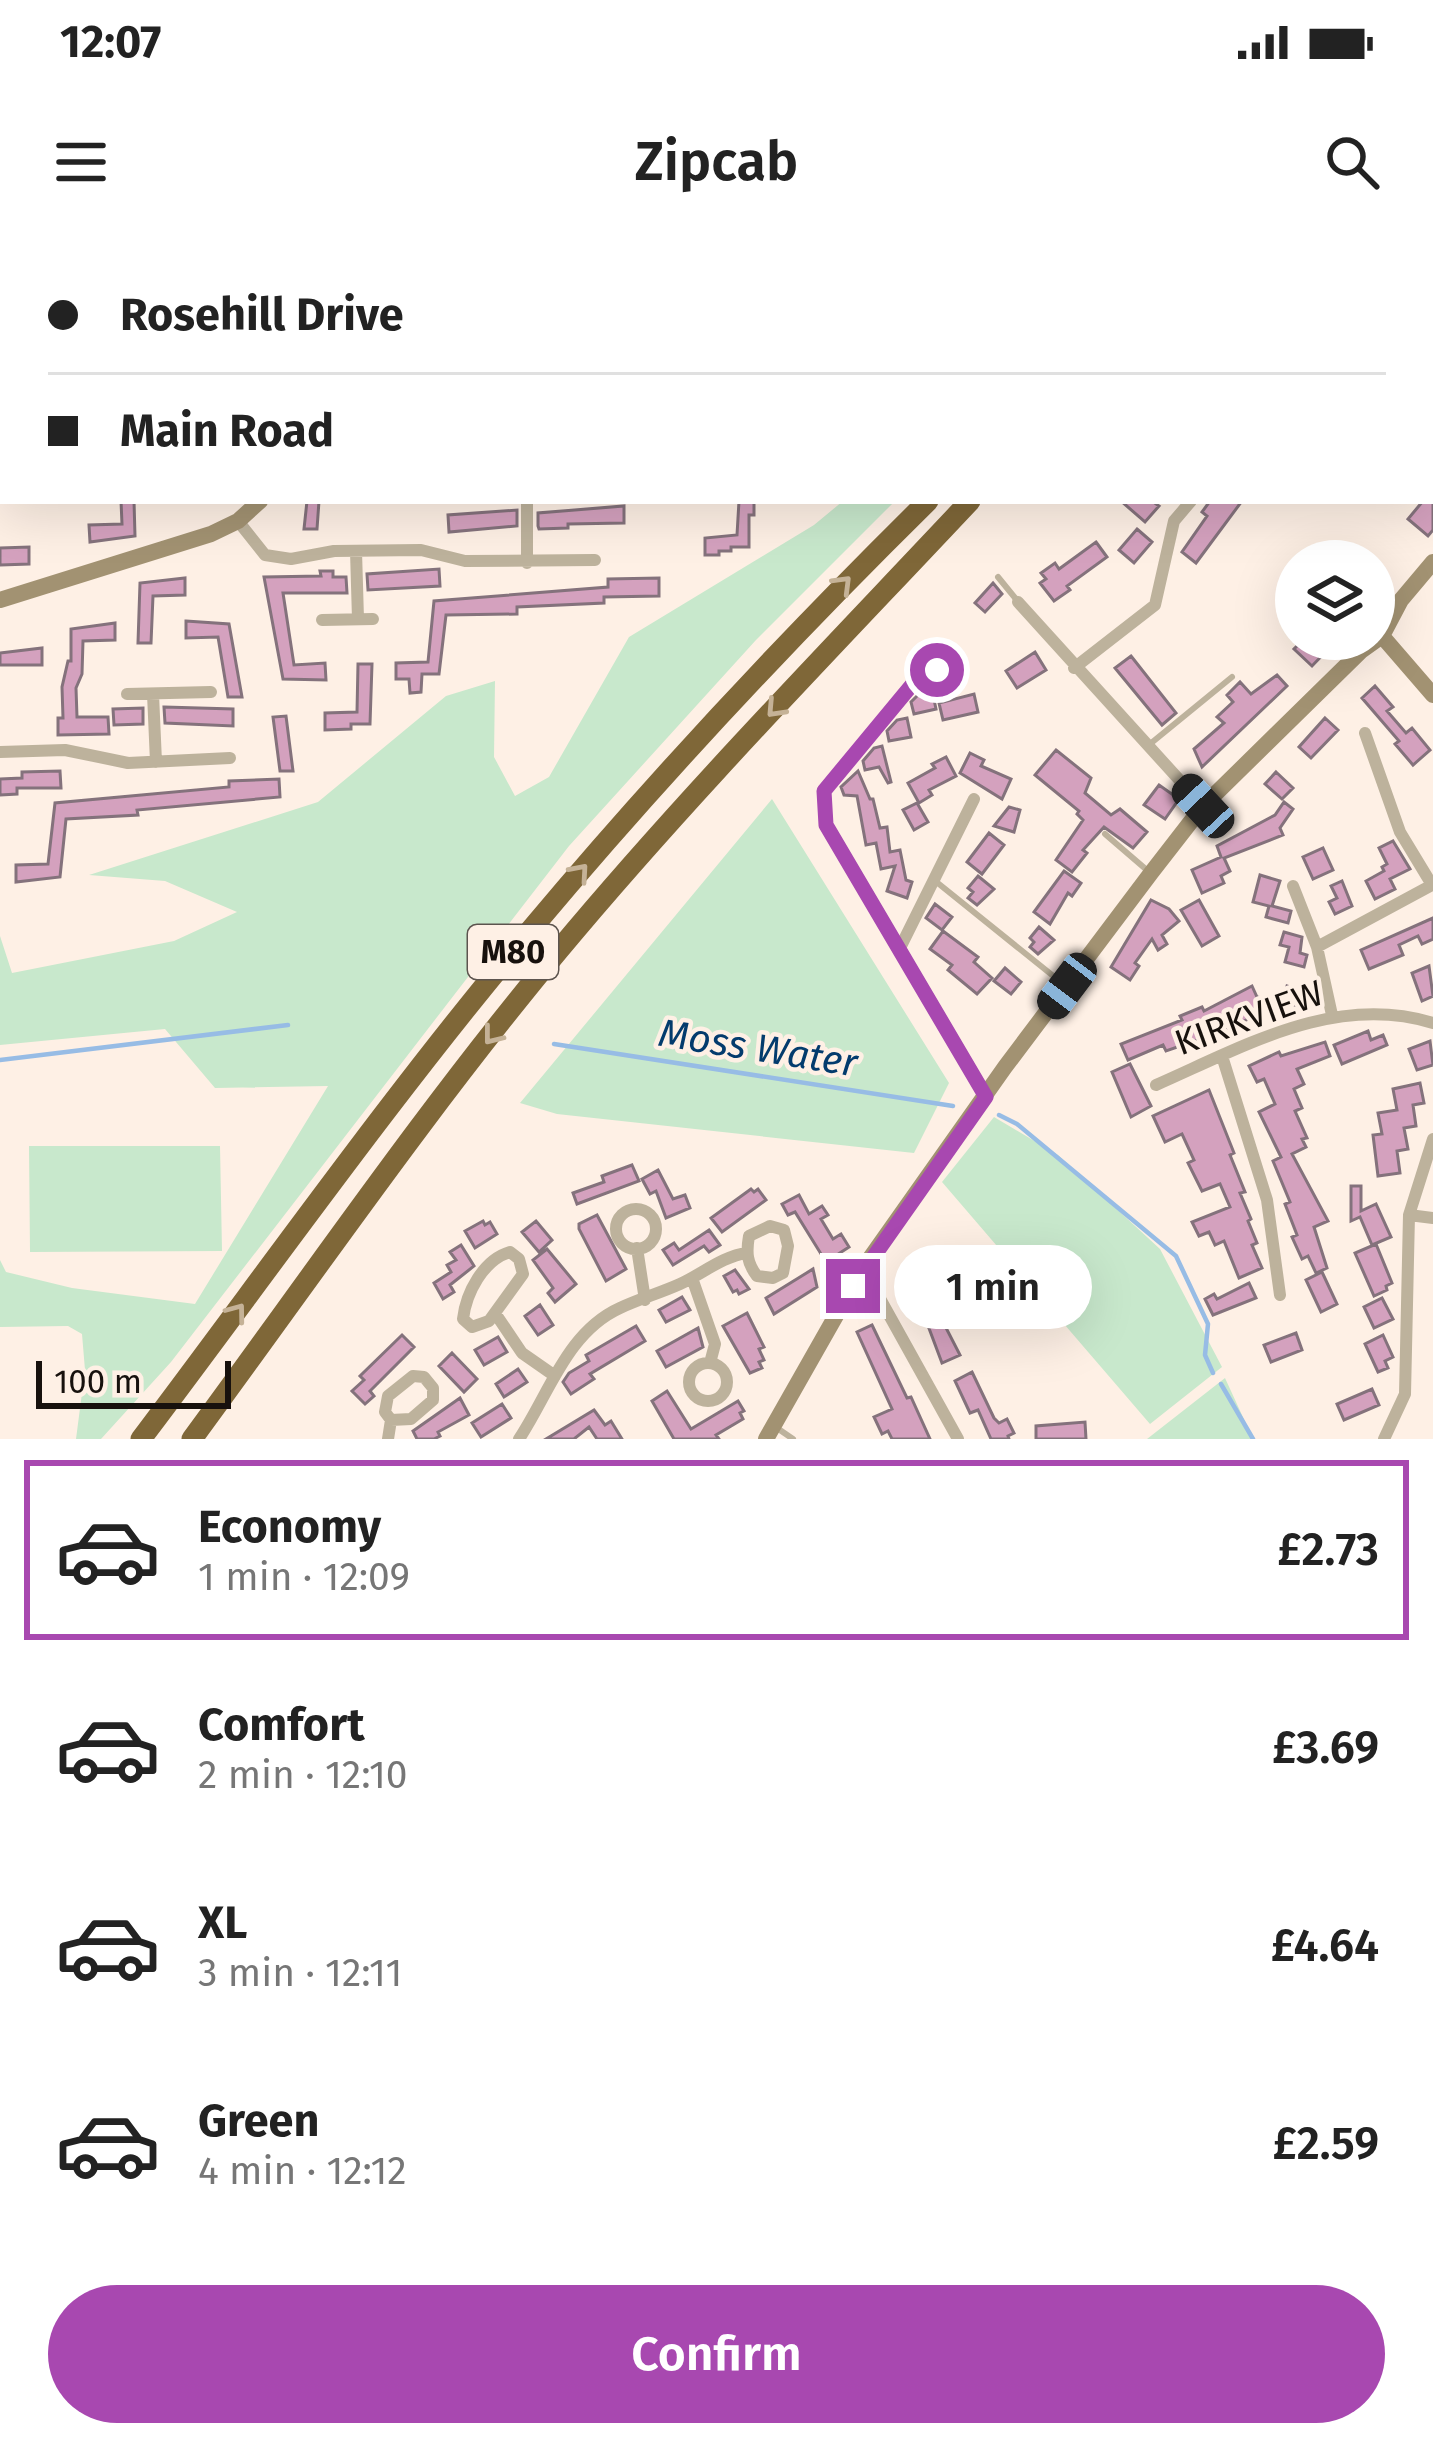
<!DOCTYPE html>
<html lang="en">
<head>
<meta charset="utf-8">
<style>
	:root { --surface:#fff; --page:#f2f2f2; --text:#222; --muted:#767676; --line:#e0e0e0; --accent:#a848b0 }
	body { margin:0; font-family:"Fira Sans",sans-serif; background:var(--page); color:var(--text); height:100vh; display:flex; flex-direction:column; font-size:45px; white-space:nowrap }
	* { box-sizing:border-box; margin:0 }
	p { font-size:39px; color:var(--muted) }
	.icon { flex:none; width:66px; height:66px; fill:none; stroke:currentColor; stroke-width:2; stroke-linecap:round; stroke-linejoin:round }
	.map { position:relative; height:1199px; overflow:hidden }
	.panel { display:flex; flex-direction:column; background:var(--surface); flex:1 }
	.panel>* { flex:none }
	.guide { position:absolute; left:0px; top:0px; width:1434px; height:264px; box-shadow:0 12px 48px #0002; display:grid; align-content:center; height:264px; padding:0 48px; background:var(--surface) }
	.fabs { position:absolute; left:1275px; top:300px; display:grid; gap:24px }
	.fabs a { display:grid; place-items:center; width:120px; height:120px; border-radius:50%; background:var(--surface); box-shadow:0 12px 48px #0002; font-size:60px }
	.scale { position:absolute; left:36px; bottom:30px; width:195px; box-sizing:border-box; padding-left:12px; border:6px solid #17110d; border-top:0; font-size:33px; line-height:42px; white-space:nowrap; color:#17110d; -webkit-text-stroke:9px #fef0e5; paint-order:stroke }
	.end { position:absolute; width:54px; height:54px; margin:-27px; border:15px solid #a848b0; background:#fff; box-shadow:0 0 0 6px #fff }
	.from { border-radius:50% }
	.bubble { position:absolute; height:84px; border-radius:42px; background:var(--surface); box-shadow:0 12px 48px #0002; font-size:39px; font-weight:600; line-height:84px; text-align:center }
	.car { position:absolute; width:36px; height:72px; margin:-36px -18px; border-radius:15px; box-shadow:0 0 9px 3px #0007; background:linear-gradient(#222 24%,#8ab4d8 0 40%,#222 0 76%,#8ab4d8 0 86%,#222 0) }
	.guide b { display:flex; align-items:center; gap:42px; height:114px; font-size:45px }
	.guide b+b { border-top:3px solid var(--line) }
	.guide i { width:30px; height:30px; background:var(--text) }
	ul { padding:21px 0 0; list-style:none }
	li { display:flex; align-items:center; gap:36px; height:180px; margin:0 24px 18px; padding:0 24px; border:6px solid transparent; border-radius:0px }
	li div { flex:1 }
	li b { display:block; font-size:45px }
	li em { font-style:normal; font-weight:600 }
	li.active { border-color:var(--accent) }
	li>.icon { width:108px; height:108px; stroke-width:1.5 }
	.action { display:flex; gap:24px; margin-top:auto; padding:24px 48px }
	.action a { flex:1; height:138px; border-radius:72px; background:var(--accent); color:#fff; font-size:48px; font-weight:600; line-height:138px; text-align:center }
	.status { display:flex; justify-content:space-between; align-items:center; height:84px; padding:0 60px; background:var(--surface); direction:ltr }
	.status svg { height:33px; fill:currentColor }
	header { display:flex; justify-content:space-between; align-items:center; height:156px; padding:0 48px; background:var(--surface); font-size:54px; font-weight:600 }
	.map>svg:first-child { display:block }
	.green { fill:#c8e8cc }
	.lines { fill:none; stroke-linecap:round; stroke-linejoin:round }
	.stream { stroke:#97bce5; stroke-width:4.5 }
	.building { fill:#d4a1be; stroke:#84727c; stroke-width:3 }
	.lane { stroke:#bdb29c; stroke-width:6 }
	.street { stroke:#bdb29c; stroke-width:12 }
	.secondary { stroke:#a29272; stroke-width:16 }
	.highway { stroke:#7f6738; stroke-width:21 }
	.oneway { stroke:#c5b297 }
	.route { stroke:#a848b0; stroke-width:15 }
	.labels { text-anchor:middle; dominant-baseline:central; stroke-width:9; stroke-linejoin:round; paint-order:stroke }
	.shield { fill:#fef0e5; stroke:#5c544e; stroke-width:3 }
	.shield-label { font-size:33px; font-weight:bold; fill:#17110d }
	.street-label { font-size:36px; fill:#17110d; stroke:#fef0e5 }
	.water-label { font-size:39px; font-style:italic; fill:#033b6d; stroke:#fef0e5 }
</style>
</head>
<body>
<div class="status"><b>12:07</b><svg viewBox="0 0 49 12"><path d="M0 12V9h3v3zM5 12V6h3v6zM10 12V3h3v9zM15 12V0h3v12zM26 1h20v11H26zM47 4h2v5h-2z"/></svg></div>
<header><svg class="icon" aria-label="menu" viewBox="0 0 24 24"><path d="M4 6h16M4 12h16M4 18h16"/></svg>Zipcab<svg class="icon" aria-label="search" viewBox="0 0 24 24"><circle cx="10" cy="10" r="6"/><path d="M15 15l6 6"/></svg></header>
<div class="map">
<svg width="1433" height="1199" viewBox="0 0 1433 1199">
	<rect width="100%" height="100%" fill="#fef0e5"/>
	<!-- green -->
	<path class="green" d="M843,261H895L756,400L569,606L171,1122L101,1199H76L85,1130L82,1094L68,1086L0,1087V1020L6,1032L72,1048L195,1064L328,846L215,848L165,789L0,805V696L12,733L174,701L237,672L165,641L89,635L318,562L446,456L495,441L494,517L515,556L549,537L629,397L814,285Z
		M772,559L949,843L914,913L557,874L520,863Z
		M994,877L1058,915L1160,1009L1222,1127L1150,1184L942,942Z
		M29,906H220L222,1011L30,1012Z
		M1225,1138L1253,1199H1147Z"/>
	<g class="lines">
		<!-- stream -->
		<path class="stream" d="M554,804L953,866
			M0,820L288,785
			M999,875L1017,884L1176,1016L1208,1084L1205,1115L1213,1133
			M1221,1144L1253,1199"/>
	</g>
	<!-- building -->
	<path class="building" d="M121,261H134L135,296L90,302L89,285L122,284Z
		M307,261H319L317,289H304Z
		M739,261H754V275H749V307H731V311H719V315H705V298L737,295Z
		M1121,261H1152L1159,266L1145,282Z
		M1210,261H1242L1196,323L1182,312L1207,276L1202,272Z
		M1423,261H1433V290L1428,296L1408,279Z
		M624,266V283L568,284V288L539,289L538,286V273Z
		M517,270V286L449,292L448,275Z
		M1137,289L1152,302L1134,323L1119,310Z
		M1096,302L1107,317L1067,346L1070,350L1054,361L1040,343L1046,339L1041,333L1055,323L1059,329Z
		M29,307V324L0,325V308Z
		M439,329L440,346L368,350L367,334Z
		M320,331H333V337H346L347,353H283L294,425L325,423L326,440L283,439L264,337L321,336Z
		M185,338V355L153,356L151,403H138L140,343Z
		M659,338V356L604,357V363L517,367V374L446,375L439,434H422L421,452L410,453L409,439H396V423L428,422L434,361L608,347V339Z
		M993,343L1002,354L985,372L975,363Z
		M186,381L229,384L242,457H228L218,397L186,398Z
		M115,383V400L83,401L82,434L76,448L77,477H108L109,494L58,495V478H63L62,447L68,421H71V389Z
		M1312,399H1338L1312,426L1294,409L1302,401L1306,404Z
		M42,408V425H0V413Z
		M1035,412L1046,430L1017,448L1006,431Z
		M1131,416L1176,473L1162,485L1115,428Z
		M358,424H372L370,484H351V489L325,490V473L357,472Z
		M1277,435L1287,446L1202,527L1194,509L1224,483L1217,477L1233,462L1227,455L1240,442L1251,454Z
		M1375,446L1393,467L1387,471L1406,493L1412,488L1430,510L1413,525L1395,504L1399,501L1362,458Z
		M932,450L936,469L914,474L911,462L920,453Z
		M974,454L978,472L943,480L939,463Z
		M164,467L233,469V486L165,483Z
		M143,468V484L114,485L113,469Z
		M286,476L293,531H280L273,477Z
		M907,478L911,497L889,501L887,491L897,480Z
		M1325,478L1338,490L1311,518L1299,507Z
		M882,506L891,542L888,543L879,527L865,530L863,521L874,508Z
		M1056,510L1091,538L1085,553L1111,575L1120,569L1147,592L1133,608L1104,587L1083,610L1087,613L1072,632L1056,620L1083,580L1077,574L1079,571L1035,535Z
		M970,513L984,520L981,526L1011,539L1002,559L960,533Z
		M946,517L956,536L929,550L932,555L919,563L908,543L935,528L932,524Z
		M60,531L61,548H17V554L0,555V539L22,538V532Z
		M858,531L870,559H873L880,588L887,587L890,612L900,610L906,640L912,642L907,658L887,651L895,626L881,629L876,603L866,605L857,556L844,555L841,547Z
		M1276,532L1293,548L1282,559L1265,544Z
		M279,539L280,557L137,570L138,575L66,579L60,637L16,642V625L48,624L55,563L229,547V541Z
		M1159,545L1179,559L1165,579L1144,565Z
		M1284,562L1293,569L1280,588L1283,595L1224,618L1230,631L1221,636L1224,643L1202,653L1192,630L1221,617L1217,606L1275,575Z
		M917,563L928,582L914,590L903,570Z
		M1009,567L1020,570L1014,592L994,586Z
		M989,593L1004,605L982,634L967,622Z
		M1393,601L1410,629L1390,639L1395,649L1375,659L1366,641L1384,631L1382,627L1387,624L1379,608Z
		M1323,608L1333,630L1313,639L1303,617Z
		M1064,631L1081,643L1072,656L1068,653L1050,684L1034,672Z
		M1260,635L1280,641L1272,666L1291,671L1288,683L1266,677L1269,666L1253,662Z
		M978,636L994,649L977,665L968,658L973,652L968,648Z
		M1342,641L1352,666L1335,674L1329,662L1337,658L1331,646Z
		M1151,660L1169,669L1179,681L1162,695L1167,704L1158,710L1152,699L1135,723L1139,726L1130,740L1111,727Z
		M1199,660L1219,696L1202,706L1181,670Z
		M935,664L952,677L942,690L926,678Z
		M1433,678V699L1422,704L1418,696L1399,705L1403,715L1369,729L1361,710Z
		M1039,687L1054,700L1038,714L1030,707L1034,702L1030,698Z
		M943,691L978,717L974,722L992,738L977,754L948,730L952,725L930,709Z
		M1284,692L1302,697L1300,713L1307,715L1304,727L1285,722L1289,707L1280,705Z
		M1429,726L1433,756L1422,761L1412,733Z
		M1005,728L1021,742L1011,754L994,741Z
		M1252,746L1257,757L1282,762L1287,746L1307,753L1302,769L1283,763L1218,793L1166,811L1163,805L1128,820L1121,804L1182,780L1180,776L1202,767L1204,771Z
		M1368,791L1371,800L1383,795L1387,805L1342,824L1334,805Z
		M1430,801L1433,825L1417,830L1409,809Z
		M1325,802L1330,816L1297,829L1304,844L1294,849L1302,868L1295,871L1307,898L1302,899L1306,907L1292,914L1328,981L1314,987L1327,1028L1316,1033L1308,1016L1302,1019L1292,997L1297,995L1285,964L1290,962L1273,921L1281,917L1259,872L1275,864L1264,839L1257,842L1249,826L1279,812L1281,816Z
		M1130,824L1151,866L1131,877L1112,832Z
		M1420,843L1424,863L1413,865L1416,886L1404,888L1408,909L1397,911L1400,933L1378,936L1373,895L1382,894L1378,873L1397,870L1393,849Z
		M1209,850L1234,913L1230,915L1245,952L1240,953L1251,979L1248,981L1257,1003L1252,1005L1262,1028L1239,1038L1224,1001L1215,1005L1209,992L1199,996L1192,982L1230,967L1220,944L1202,951L1188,923L1194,920L1182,894L1165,902L1153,876Z
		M632,925L639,941L577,964L573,953L604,942L602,936Z
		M658,930L673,959L685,955L690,968L666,978L656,951L650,954L642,939Z
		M1351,946H1361V971L1376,964L1391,997L1372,1005L1360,977L1351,981Z
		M751,949L754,952L758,949L766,960L722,992L711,978Z
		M799,955L809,974L822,966L828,975L821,979L833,999L841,994L849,1007L826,1022L795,972L788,975L782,964Z
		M597,975L626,1029L606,1041L579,989V984Z
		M483,981L485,985L490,982L497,994L475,1008L465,991Z
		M536,981L552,1000L539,1012L522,992Z
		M709,990L720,1005L709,1012L704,1006L673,1025L663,1010L674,1003L679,1010Z
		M1376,1004L1392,1043L1386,1046L1387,1050L1374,1056L1355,1013Z
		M461,1005L474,1026L450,1045L454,1052L443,1059L434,1043L451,1032L447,1025L456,1020L450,1012Z
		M547,1009L576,1044L555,1062L548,1053L553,1048L533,1020Z
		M813,1029L817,1047L774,1074L766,1058Z
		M735,1030L749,1049L739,1054L737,1050L733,1052L724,1036Z
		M1322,1032L1337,1064L1321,1072L1306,1040Z
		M922,1041L960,1115L942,1123L927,1083L903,1051Z
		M1249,1043L1256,1058L1213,1075L1205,1059L1214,1054L1217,1059Z
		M682,1057L690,1070L666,1082L659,1070Z
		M1382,1058L1393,1079L1374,1088L1364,1067Z
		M540,1065L553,1085L538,1095L525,1076Z
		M747,1073L764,1107L759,1109L764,1120L759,1122L762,1128L750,1133L723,1086Z
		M872,1085L907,1158L911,1157L930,1199H892L888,1191L882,1194L874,1177L892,1169L857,1092Z
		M636,1086L645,1101L590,1134L594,1139L571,1154L563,1142L569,1133L589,1121L586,1115Z
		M698,1088L703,1107L666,1127L657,1111Z
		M1296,1093L1302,1110L1271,1122L1264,1105Z
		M402,1095L414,1107L370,1151L374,1156L365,1164L352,1151L364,1140L360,1136Z
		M1383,1095L1393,1117L1385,1121L1388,1128L1378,1132L1365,1104Z
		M498,1097L507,1112L484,1125L475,1110Z
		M452,1113L477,1139L464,1152L439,1126Z
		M518,1129L527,1142L504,1157L496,1144Z
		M972,1132L994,1178L999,1183L1007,1179L1014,1193L1008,1196L1009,1199H991L978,1170L970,1173L955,1141Z
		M1372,1149L1379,1165L1344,1180L1337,1164Z
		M667,1151L691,1189L738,1161L744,1171L740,1173L743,1179L716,1195L719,1199H674L652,1161Z
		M460,1158L469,1175L438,1192L440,1196L434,1199H417L413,1191Z
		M502,1164L511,1178L481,1197L472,1183Z
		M594,1170L605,1185L611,1181L622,1199H597L589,1187L574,1199H546Z
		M1085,1182L1086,1199H1036V1186Z"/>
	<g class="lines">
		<!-- lane -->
		<path class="lane" d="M1431,179L1433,182
			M998,337L1016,359
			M1150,504L1232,437
			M1105,594L1148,631
			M934,640L1062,743
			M777,1188L793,1199"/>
		<!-- street -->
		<path class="street" d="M239,0L240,3
			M354,0V3
			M527,261V323
			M238,281L265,315L291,319L334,311L421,310L465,321L595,320
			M356,311L358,379
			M1018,362L1203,566
			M322,380L373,379
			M1074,428L1155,365L1174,281L1191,261
			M937,430L911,446L824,551L827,585L987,857
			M127,454L211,452
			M153,454L156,522
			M0,512L65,510L128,523L230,518
			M1293,646L1317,707L1332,775
			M1317,707L1432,645L1400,592L1365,493
			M899,710L974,559
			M1222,816L1267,960L1280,1055
			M1156,845C1245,806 1335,753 1433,783
			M616 989a20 20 0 1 1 40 0a20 20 0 1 1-40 0Z
			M1409,975L1433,978
			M770,986L784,990L788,1006L783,1033L773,1038L757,1036C747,1023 746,1013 749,996Z
			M637,1008L645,1060
			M510,1012L519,1019L523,1034L489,1081L472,1087L463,1079C466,1053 483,1020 510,1012Z
			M863,1028L958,1199
			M692,1038L715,1104L710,1123
			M495,1073L522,1113L555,1136
			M689 1142a19 19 0 1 1 38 0a19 19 0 1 1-38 0Z
			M413,1136L424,1137L433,1148V1160L411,1179L391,1180L385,1172L388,1156Z
			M388,1199L391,1180
			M519,1199C549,1154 567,1092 620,1068C639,1059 660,1053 680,1044C702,1034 723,1016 747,1013
			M1384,1199L1405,1154L1409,975L1433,899"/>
		<!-- secondary -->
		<path class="secondary" d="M542,3L544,0
			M0,360L211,294L238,281L260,261
			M1382,396L1433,455
			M766,1199L863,1028L1005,827L1151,633L1203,566L1361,411L1382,396L1401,360L1433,322"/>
		<!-- highway -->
		<path class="highway" d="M1201,3L1204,0
			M1251,3L1254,0
			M141,1199C270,1028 395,851 533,687C658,538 790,397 928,261
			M192,1199C312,1036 428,867 558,711C688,555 831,409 970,261"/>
	</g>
	<!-- one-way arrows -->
	<defs><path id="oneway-chevron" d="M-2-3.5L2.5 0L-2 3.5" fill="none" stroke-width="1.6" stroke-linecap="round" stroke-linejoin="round" transform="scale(3)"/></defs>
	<g class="oneway">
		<use href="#oneway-chevron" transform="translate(843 344) rotate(-45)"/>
		<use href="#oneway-chevron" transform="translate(775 469) rotate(133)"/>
		<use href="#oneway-chevron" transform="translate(580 632) rotate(-49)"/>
		<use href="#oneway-chevron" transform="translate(492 796) rotate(128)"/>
		<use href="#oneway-chevron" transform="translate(237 1072) rotate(-53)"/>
	</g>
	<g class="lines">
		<!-- route -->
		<path class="route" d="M853,1046L986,857L826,585L824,551L911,446L937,430"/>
	</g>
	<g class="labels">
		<!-- shield labels -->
		<rect class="shield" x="468" y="685" width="90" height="54" rx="9"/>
		<g class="shield-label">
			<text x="513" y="712">M80</text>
		</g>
		<!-- street labels -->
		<g class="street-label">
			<text transform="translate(1249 778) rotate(-20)">KIRKVIEW</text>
		</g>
		<!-- water labels -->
		<g class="water-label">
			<text transform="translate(758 808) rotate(9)">Moss Water</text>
		</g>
	</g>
</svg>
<div class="fabs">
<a><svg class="icon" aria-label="layers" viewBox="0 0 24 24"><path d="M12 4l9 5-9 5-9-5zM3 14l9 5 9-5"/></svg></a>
</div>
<div class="scale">100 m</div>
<i class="end from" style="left:937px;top:430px"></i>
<i class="end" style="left:853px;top:1046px"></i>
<div class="bubble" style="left:894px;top:1005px;width:198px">1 min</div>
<i class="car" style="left:1203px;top:566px;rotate:317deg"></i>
<i class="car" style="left:1067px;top:746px;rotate:217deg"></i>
<div class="guide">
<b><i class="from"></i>Rosehill Drive</b>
<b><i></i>Main Road</b>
</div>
</div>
<section class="panel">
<ul>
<li class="active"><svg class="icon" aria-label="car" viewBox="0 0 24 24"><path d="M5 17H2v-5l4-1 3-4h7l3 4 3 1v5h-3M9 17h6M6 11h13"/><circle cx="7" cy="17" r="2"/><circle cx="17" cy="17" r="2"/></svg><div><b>Economy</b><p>1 min · 12:09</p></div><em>£2.73</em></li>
<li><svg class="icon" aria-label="car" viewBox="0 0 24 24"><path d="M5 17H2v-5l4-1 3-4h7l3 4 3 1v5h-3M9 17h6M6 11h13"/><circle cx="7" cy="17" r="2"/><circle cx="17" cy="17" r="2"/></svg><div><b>Comfort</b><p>2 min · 12:10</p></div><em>£3.69</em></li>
<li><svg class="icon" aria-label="car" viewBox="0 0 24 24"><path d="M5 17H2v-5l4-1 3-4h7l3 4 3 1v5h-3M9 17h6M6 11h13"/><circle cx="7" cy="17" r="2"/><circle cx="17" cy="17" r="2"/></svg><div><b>XL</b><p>3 min · 12:11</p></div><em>£4.64</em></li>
<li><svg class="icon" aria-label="car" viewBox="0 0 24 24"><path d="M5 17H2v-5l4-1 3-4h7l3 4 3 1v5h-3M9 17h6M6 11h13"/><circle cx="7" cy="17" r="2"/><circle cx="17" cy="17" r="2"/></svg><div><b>Green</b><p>4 min · 12:12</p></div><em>£2.59</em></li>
</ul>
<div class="action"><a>Confirm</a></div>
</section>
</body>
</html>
